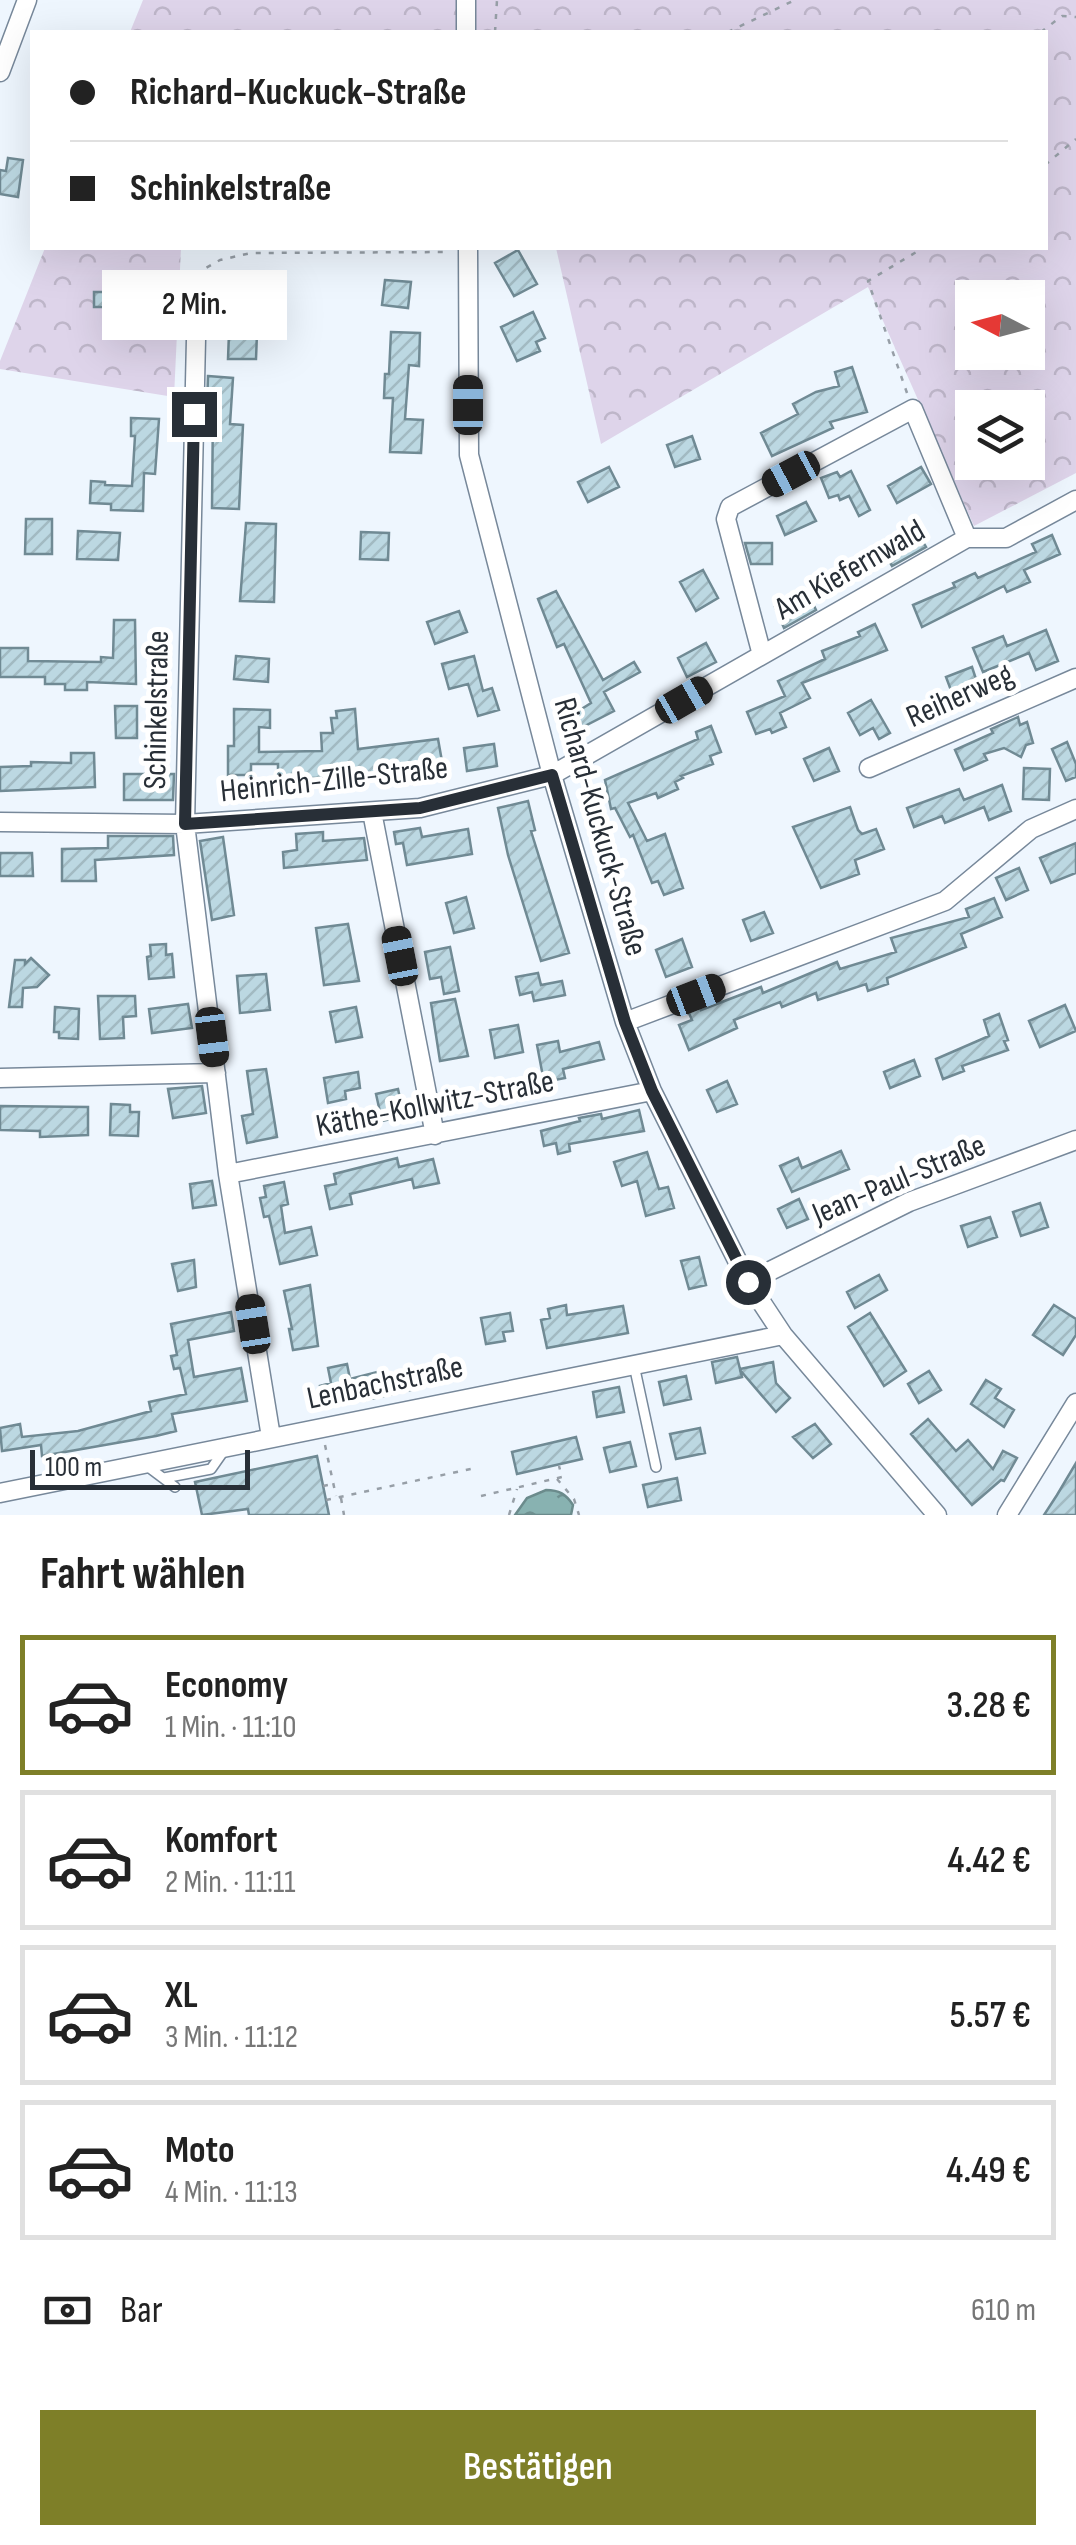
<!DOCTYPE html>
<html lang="de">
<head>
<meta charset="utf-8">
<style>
	:root { --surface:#fff; --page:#f2f2f2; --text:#222; --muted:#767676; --line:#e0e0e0; --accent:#7e7f28 }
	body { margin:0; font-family:"Sofia Sans Condensed",sans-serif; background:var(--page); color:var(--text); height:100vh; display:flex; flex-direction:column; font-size:38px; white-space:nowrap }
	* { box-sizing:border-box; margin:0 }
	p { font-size:32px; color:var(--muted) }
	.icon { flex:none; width:55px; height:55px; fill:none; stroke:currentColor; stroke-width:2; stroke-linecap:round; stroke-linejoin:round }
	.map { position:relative; height:1515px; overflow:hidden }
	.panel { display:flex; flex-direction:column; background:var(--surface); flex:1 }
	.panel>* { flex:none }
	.banner { position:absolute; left:30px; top:30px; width:1018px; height:220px; border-radius:0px; box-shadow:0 10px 40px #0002; display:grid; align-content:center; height:220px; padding:0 40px; background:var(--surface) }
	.needle { width:65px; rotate:276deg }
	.buttons { position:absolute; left:955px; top:280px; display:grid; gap:20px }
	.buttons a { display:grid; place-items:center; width:90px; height:90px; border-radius:0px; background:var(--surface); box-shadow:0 10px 40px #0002; font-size:50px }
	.scale { position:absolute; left:30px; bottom:25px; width:220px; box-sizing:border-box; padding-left:10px; border:5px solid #282f37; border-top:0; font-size:28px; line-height:35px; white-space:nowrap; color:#282f37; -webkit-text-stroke:8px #fff; paint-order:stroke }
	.end { position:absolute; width:45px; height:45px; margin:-22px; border:12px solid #282f37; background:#fff; box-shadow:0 0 0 5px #fff }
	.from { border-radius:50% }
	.bubble { position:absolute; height:70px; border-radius:0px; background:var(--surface); box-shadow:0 10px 40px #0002; font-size:32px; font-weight:600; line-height:70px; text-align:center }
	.car { position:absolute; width:30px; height:60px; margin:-30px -15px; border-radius:12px; box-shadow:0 0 8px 2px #0007; background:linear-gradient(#222 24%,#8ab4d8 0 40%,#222 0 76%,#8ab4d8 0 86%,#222 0) }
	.banner b { display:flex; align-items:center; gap:35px; height:95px; font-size:38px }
	.banner b+b { border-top:2px solid var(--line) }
	.banner i { width:25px; height:25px; background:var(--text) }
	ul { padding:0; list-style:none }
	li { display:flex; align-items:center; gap:30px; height:140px; margin:0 20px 15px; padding:0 20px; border:5px solid var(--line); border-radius:0px }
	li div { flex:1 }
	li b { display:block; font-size:38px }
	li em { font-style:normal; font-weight:600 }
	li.on { border-color:var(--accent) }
	li>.icon { width:90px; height:90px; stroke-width:1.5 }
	h2 { padding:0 40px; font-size:45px; line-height:120px }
	.pay { display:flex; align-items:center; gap:25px; height:110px; padding:0 40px; font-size:38px }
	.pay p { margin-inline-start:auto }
	.cta { display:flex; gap:20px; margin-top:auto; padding:20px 40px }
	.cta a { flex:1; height:115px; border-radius:0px; background:var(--accent); color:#fff; font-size:40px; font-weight:600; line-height:115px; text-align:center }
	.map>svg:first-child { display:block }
	.forest { fill:url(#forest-crowns); fill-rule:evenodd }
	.water { fill:url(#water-ripples); stroke:#6b8b8c; stroke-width:2.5 }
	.building { fill:url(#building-hatch); stroke:#708a94; stroke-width:2.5 }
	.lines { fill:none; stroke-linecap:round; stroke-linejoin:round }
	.service-casing { stroke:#77889a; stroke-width:12 }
	.minor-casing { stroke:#77889a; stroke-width:21 }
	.path { stroke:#979fa7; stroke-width:2.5; stroke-dasharray:5 8; stroke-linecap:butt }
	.service { stroke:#fff; stroke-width:9 }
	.minor { stroke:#fff; stroke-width:18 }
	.route { stroke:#282f37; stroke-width:12 }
	.labels { text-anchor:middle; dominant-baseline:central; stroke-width:10; stroke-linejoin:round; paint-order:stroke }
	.street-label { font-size:32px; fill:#282f37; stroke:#fff }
</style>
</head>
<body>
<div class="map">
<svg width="1076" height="1515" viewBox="0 0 1076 1515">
	<defs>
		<pattern id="forest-crowns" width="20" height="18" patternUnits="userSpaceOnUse" patternTransform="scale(2.5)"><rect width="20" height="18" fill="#ded4ea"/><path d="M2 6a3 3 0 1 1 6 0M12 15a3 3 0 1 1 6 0" fill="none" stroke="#beb6c9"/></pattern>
		<pattern id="water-ripples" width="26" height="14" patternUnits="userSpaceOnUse" patternTransform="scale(2.5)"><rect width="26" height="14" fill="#88b2b1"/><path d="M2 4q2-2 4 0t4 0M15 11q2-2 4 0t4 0" fill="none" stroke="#6f9191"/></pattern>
		<pattern id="building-hatch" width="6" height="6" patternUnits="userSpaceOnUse" patternTransform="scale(2.5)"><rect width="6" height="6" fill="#bcd8e2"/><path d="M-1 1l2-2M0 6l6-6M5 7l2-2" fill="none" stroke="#a2bac2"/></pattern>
	</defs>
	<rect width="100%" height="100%" fill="#eef6fe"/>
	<!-- forest -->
	<path class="forest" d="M143,0H1076V473L974,526L868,287L601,444L556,248H1045V32H130ZM972,298H1028V352H972ZM972,408H1028V462H972Z
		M45,248H181L174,397L0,369V361Z"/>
	<!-- water -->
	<path class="water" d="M546,1490C559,1490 566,1494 573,1505L571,1515H515L527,1498Z"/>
	<!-- building -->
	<path class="building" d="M8,158L23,160L18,197L0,194V170L6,171Z
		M518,250L537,284L514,296L495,263Z
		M385,280L411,282L408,308L382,305Z
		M94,292H130V326H109L110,307H94Z
		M230,307L258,308L256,359H228Z
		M533,312L545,338L536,342L540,351L517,361L501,327Z
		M391,332L420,333L419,366L409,365L405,419L423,420L421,453L390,452L393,398H384L385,374H389Z
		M852,367L867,412L830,422L833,428L772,456L761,433L798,414L793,404L816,392L839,386L835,372Z
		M208,376L233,378L230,424L243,425L239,509L212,508L213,407H207Z
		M131,418L159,419L155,474L144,473L143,511L111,510V504L90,503L91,481L105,482V485L132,486L135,436H131Z
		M692,436L700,459L675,467L667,445Z
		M609,467L619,487L588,502L578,482Z
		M921,467L931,484L897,503L888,486Z
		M851,471L870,510L859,516L849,496L840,500L838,495L829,498L821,478L837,472L840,477Z
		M806,502L816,521L785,535L777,516Z
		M26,519H52V554H25Z
		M246,523L276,524L274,602L240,601Z
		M78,531L120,533L118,560L77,559Z
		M917,531L926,547L892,566L883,550Z
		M361,532L389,533L388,560L360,559Z
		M1052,535L1060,554L1024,570L1030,582L1007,592L1004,586L922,627L913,605L955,587L953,583L975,573L978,578L1036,552L1032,544Z
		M745,543H772V564H751Z
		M703,570L718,598L696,611L680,582Z
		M556,591L603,680L634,662L640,672L604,692L614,711L571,733L564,720L591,703L564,644L557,647L538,599Z
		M808,593L816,610L784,628L775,607Z
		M459,611L467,632L435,644L427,622Z
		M114,620H135L136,684L87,682V690H65V684H45V677H0V648H28V661L101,662V657L113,658Z
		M875,624L887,650L802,683L810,698L780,713L786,727L772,733L770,729L756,734L747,712L785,696L778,681L825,659L822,651L860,636L858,632Z
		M1046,630L1058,661L1036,670L1029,653L983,672L973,648L1003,636L1007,646Z
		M706,643L716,662L687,677L678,658Z
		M236,656L269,659L268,682L234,679Z
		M474,656L483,691L492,688L499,710L478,716L468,684L449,689L442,664Z
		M972,667L976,679L962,685L970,704L958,709L946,677Z
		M871,700L890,733L879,739L873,728L860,735L848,713Z
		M115,706H137V738H116Z
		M234,709L270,710V728L259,727V752L322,751L321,733H333L331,718H337L336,711L355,709L358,749L438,739L445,778L413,784L410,768L349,775L350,786L324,788V778H278V764H251V775H228V746H234Z
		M1018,717L1020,725L1027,722L1033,743L1026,745L1021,757L1004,748L984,754L987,760L964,770L955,750L993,733L991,729Z
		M711,726L721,752L710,756L713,764L681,776L683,778L675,782L678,789L658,798L656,793L628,803L647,841L665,834L683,888L664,895L658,881L652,883L633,835L630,837L615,808L611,809L605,780L698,739L696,732Z
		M1067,742L1076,764V777L1066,781L1052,749Z
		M494,744L497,766L467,771L464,748Z
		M829,748L839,771L814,781L804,759Z
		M71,753H94L95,787L0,791V767L31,766V762L71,763Z
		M1024,768L1050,769L1049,800L1023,799Z
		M124,774H174L173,800H124Z
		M1002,785L1011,811L989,820L984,807L945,823L942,816L914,827L907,808L959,789L964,800Z
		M528,801L535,830L531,831L569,953L541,961L508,855L498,808Z
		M850,807L858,830L862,834L876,829L884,849L855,860L859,874L821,888L793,827Z
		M420,828L422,837L468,829L472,854L407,865L403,843L396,844L394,832Z
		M323,832V841L364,838L367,860L284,868L283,852L297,850L296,834Z
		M108,836H173L174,855L95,860L96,881H62V849L108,848Z
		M223,837L234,915L212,920L200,841Z
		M1076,843V873L1051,883L1040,858Z
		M0,853H32L33,876H0Z
		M1019,868L1028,890L1006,900L996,878Z
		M466,897L474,928L454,933L446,903Z
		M994,898L1002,917L961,934L966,947L887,978L888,984L868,991L866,984L818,1000L816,993L782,1007L780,1002L734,1020L737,1028L689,1050L679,1025L692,1020L688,1011L700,1007L701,1010L761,987L763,993L837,962L840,969L896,952L891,938L969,917L966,909Z
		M764,912L773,933L751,941L743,920Z
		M348,924L359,981L324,985L316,928Z
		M682,939L692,967L666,977L656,950Z
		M166,944V955L172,954L174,977L149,979L147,957L151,956L150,945Z
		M450,947L459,991L444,994L441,977L430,979L425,952Z
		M31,958L49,975L37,987L23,988L22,1007H9L15,960H25V964Z
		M538,973L541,985L562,981L565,995L534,1001L532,992L520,995L516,977Z
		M266,974L270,1010L240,1013L237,976Z
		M98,996H135L136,1016L123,1017L124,1038L100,1039Z
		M455,999L468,1056L440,1061L431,1003Z
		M188,1004L192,1028L152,1033L149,1009Z
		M1065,1005L1076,1031L1040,1047L1029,1021Z
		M55,1007L79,1009L78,1039L59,1038V1032H54Z
		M356,1007L362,1037L336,1042L330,1012Z
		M999,1014L1008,1040L1004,1041L1008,1050L962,1066L964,1071L943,1079L936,1059L989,1036L984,1020Z
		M518,1025L523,1052L495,1058L490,1030Z
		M558,1041L560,1052L599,1042L604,1059L563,1069L565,1078L544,1082L537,1045Z
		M914,1060L920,1076L890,1088L884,1072Z
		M266,1069L277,1137L247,1143L242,1116L253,1114L247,1071Z
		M358,1072L360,1088L345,1091L346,1099L328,1103L324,1078Z
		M727,1081L737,1104L717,1112L707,1090Z
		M202,1086L206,1113L173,1118L168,1089Z
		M398,1089L404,1116L382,1121L376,1094Z
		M111,1104L130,1105V1112H139L138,1136L110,1135Z
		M0,1106L88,1107V1135L40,1137V1131L0,1130Z
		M639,1110L644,1131L569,1144L570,1151L558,1154L556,1143L544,1146L541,1131L580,1121L579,1118L601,1114L602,1119Z
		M841,1151L849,1169L792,1192L780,1166L798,1158L802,1168Z
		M647,1152L659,1189L668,1187L674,1208L646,1216L637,1181L622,1186L614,1162Z
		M397,1158L399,1167L433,1159L439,1183L414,1188L412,1179L350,1194L352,1204L330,1209L325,1186L336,1184L334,1174Z
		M212,1181L216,1205L193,1208L190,1184Z
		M284,1182L288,1204L281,1206L285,1233L311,1227L317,1255L280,1264L269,1216L264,1217L260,1198L266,1197L264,1186Z
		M799,1199L808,1219L787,1228L778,1209Z
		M1040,1203L1048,1227L1021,1236L1013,1212Z
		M990,1217L997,1237L968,1247L961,1226Z
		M699,1257L706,1285L689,1289L681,1261Z
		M194,1260L196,1287L178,1291L172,1264Z
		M879,1275L887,1290L855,1308L847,1292Z
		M310,1285L318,1346L293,1350L289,1329H292L284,1291Z
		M566,1305L567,1315L623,1306L628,1333L547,1348L541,1320L550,1318L548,1309Z
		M1054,1305L1076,1319V1335L1063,1355L1033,1335Z
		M231,1312L234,1331L188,1340L194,1377L241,1368L247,1401L172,1414L176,1431L156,1436L42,1456L41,1445L2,1451L0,1428L20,1424L22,1437L78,1431L151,1411L149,1402L186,1394L180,1368L174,1369L171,1356L177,1355L171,1324Z
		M510,1313L513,1331L503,1332L505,1341L486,1344L481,1318Z
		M870,1313L906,1371L884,1386L848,1327Z
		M737,1357L740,1369L773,1362L776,1383L790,1398L776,1412L740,1370L742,1377L716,1383L712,1362Z
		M347,1364L350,1379L385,1370L386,1375L419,1367L424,1387L366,1400L364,1388L322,1395L320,1386L331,1383L328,1368Z
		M929,1371L941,1390L919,1403L908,1384Z
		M686,1376L691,1399L664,1405L659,1382Z
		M986,1380L1001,1389L995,1398L1014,1410L1004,1427L971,1404Z
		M619,1387L624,1412L597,1417L593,1392Z
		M928,1419L956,1451L968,1440L993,1469L1003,1451L1017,1458L1004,1481L1001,1480L972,1505L911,1434Z
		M815,1424L831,1444L813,1458L793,1437Z
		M700,1428L705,1453L676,1459L670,1434Z
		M576,1437L582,1459L517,1474L512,1452Z
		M630,1442L636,1466L610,1472L604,1448Z
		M317,1456L329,1515H249L248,1509L202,1515L195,1482Z
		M1076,1463V1515H1044L1057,1495Z
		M677,1478L681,1500L648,1507L643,1485Z"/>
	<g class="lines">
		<defs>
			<path id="service" d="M634,1365L656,1467
				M147,1466L175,1487
				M164,1478L211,1469L225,1449"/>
			<path id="minor" d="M466,0V32
				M0,72L27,0
				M468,248L469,455L552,775L625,1022L652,1091L748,1282L783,1335L937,1515
				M196,339L185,824L228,1174L271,1437
				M762,655L726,519L730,507L913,409L967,538
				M869,768L1076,678
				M372,812L435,1135
				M0,822L185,824L420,808L552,775L967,538H1006L1076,500
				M625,1022L945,901L1031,829L1076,809
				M0,1078L216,1073
				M228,1174L652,1091
				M748,1282L909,1202L1076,1140
				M0,1493L783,1335
				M1007,1515L1076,1403"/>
		</defs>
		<!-- service casing -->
		<use href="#service" class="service-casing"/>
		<!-- minor casing -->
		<use href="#minor" class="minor-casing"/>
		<!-- path -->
		<path class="path" d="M495,32L497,0
			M728,32L795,0
			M1041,32L1062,16L1076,17
			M1045,165L1076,139
			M195,314L197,273L220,260L251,253L450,252
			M907,393L868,281L923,248
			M325,1445L336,1496
			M557,1479L574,1499L579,1515
			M323,1486L332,1484
			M481,1496L562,1477L559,1466
			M341,1498L344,1515
			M326,1500L475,1468
			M509,1515L517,1489"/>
		<!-- service -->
		<use href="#service" class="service"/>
		<!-- minor -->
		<use href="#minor" class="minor"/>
	</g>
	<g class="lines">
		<!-- route -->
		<path class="route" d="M194,414L185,824L420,808L552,775L625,1022L652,1091L748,1282"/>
	</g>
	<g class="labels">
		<!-- street labels -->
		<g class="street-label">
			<text transform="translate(850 570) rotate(-30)">Am Kiefernwald</text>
			<text transform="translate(960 696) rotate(-24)">Reiherweg</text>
			<text transform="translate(157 710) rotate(-89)">Schinkelstraße</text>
			<text transform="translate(334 780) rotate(-6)">Heinrich-Zille-Straße</text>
			<text transform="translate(600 827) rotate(74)">Richard-Kuckuck-Straße</text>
			<text transform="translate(435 1104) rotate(-11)">Käthe-Kollwitz-Straße</text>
			<text transform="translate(899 1180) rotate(-23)">Jean-Paul-Straße</text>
			<text transform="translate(385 1383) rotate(-12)">Lenbachstraße</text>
		</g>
	</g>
</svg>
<div class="buttons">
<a><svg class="needle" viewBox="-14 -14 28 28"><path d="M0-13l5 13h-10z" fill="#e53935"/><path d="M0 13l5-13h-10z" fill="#767676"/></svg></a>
<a><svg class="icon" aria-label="layers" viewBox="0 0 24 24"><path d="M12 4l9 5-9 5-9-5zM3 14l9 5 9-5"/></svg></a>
</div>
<div class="scale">100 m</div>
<i class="end from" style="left:748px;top:1282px"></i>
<i class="end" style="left:194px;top:414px"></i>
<div class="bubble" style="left:102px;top:270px;width:185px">2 Min.</div>
<i class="car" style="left:468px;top:405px;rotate:0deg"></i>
<i class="car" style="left:791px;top:474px;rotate:242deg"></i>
<i class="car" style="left:684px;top:700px;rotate:60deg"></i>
<i class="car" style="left:400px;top:956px;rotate:349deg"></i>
<i class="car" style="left:696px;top:995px;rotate:69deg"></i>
<i class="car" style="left:212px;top:1037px;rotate:173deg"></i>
<i class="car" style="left:253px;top:1324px;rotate:351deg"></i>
<div class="banner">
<b><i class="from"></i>Richard-Kuckuck-Straße</b>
<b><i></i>Schinkelstraße</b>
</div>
</div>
<section class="panel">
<h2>Fahrt wählen</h2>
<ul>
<li class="on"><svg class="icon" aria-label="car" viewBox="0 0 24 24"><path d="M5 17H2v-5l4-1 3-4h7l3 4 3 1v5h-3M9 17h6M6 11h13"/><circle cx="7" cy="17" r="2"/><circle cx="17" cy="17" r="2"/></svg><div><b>Economy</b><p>1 Min. · 11:10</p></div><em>3.28 €</em></li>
<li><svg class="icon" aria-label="car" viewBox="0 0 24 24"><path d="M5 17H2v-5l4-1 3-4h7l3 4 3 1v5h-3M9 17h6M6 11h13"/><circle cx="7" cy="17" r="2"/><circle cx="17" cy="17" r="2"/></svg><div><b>Komfort</b><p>2 Min. · 11:11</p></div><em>4.42 €</em></li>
<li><svg class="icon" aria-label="car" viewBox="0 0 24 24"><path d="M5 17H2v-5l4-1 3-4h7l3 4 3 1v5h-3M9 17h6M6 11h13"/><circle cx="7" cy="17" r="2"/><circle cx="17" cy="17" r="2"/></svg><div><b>XL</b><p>3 Min. · 11:12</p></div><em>5.57 €</em></li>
<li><svg class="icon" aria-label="car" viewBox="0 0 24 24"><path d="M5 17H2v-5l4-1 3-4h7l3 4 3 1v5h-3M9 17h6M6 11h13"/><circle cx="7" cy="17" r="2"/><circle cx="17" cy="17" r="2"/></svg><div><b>Moto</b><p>4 Min. · 11:13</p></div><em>4.49 €</em></li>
</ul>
<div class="pay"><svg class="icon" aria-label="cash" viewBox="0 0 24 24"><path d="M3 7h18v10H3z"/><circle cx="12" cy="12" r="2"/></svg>Bar<p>610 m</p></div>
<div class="cta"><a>Bestätigen</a></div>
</section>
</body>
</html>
